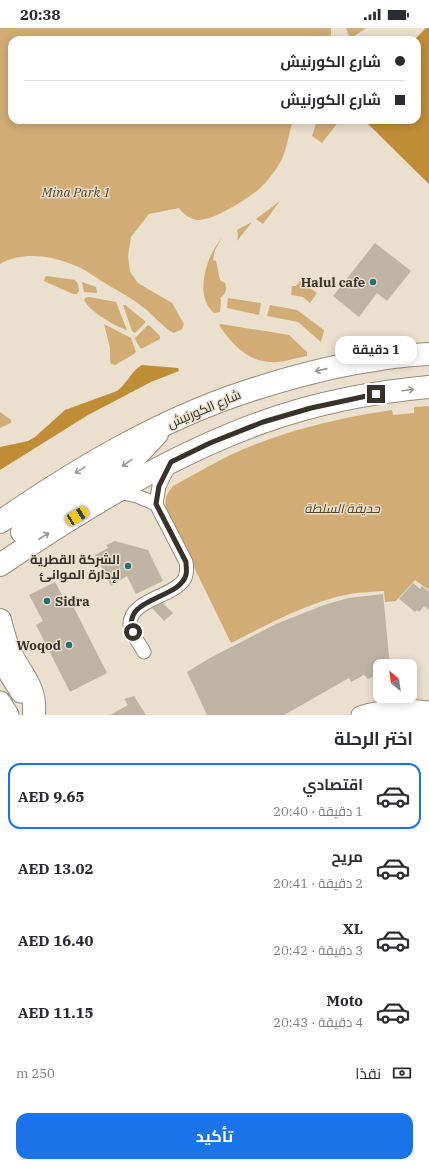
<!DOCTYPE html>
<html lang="ar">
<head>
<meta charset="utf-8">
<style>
	:root { --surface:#fff; --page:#f2f2f3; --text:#2b2b33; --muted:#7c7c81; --line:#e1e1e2; --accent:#1a73e8 }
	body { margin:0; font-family:"IBM Plex Serif",Cairo,serif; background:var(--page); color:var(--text); direction:rtl; height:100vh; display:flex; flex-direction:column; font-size:15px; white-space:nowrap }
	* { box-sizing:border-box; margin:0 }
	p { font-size:13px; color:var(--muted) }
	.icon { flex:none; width:22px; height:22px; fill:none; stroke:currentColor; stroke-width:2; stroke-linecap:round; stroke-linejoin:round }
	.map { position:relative; height:687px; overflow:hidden; direction:ltr }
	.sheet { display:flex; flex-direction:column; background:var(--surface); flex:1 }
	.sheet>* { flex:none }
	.banner { position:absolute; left:8px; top:8px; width:413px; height:88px; border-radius:12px; box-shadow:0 2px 10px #0003; direction:rtl; display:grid; align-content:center; height:88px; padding:0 16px; background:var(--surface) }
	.needle { width:26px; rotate:331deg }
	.controls { position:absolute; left:373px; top:631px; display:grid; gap:8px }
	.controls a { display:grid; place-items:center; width:44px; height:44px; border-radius:8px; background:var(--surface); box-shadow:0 2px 10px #0003; font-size:20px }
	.end { position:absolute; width:18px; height:18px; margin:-9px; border:5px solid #37322b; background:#fff; box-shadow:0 0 0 2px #fff }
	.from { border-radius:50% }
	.bubble { position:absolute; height:28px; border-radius:12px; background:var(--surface); box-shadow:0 2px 10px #0003; font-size:13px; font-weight:700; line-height:28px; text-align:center; direction:rtl }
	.car { position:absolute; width:12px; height:24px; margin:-12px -6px; border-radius:5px; box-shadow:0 0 3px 1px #0007; background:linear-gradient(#f5c518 24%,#345 0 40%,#f5c518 0 76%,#345 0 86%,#f5c518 0) }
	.banner b { display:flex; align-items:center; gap:14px; height:38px; font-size:15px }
	.banner b+b { border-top:1px solid var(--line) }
	.banner i { width:10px; height:10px; background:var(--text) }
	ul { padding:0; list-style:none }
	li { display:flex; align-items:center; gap:12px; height:66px; margin:0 8px 6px; padding:0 8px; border:2px solid transparent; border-radius:12px }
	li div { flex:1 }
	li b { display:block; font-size:15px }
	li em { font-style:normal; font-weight:700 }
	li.on { border-color:var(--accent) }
	li>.icon { width:36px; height:36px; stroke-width:1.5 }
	h2 { padding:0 16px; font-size:18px; line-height:48px }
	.pay { display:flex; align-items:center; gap:10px; height:44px; padding:0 16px; font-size:15px }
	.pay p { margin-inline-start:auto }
	.action { display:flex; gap:8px; margin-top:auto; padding:8px 16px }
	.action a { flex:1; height:46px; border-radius:12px; background:var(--accent); color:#fff; font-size:16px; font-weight:700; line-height:46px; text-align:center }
	.status { display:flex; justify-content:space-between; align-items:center; height:28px; padding:0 20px; background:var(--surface); direction:ltr }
	.status svg { height:11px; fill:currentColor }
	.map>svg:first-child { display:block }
	.green { fill:#d1ad75 }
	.water { fill:#c08d37 }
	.building { fill:#bfb4a3 }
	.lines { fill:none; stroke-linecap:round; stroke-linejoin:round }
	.minor-casing { stroke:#968b7b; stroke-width:15 }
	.tertiary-casing { stroke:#968b7b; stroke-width:19 }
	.primary-casing { stroke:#968b7b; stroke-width:23 }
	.trunk-casing { stroke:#968b7b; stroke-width:24 }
	.minor { stroke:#fff; stroke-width:13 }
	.tertiary { stroke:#fff; stroke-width:17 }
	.primary { stroke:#fff; stroke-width:21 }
	.trunk { stroke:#fff; stroke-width:22 }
	.oneway { stroke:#9b9895 }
	.route { stroke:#37322b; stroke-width:5 }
	.poi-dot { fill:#277175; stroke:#ebdfcd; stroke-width:1.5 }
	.labels { text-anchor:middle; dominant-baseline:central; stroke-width:3; stroke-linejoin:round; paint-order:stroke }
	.park-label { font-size:13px; font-style:italic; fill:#58421e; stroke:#ebdfcd }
	.poi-label { font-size:13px; font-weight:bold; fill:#37322b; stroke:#ebdfcd; text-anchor:end }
	.street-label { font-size:13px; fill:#37322b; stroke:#ebdfcd }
</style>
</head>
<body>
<div class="status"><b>20:38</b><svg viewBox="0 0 49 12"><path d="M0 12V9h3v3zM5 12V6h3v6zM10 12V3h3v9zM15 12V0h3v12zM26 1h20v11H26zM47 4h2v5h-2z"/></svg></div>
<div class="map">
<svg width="429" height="687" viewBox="0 0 429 687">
	<rect width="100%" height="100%" fill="#ebdfcd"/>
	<!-- green -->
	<path class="green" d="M0,0H331V12H12V92H293C288,108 287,124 278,138C273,146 265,156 258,162C246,172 214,192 199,192C191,192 183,186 179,180L149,186L131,209L128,228L130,244L138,255L172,275L184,296L182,301L174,305C168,304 151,285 144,280C133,271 120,264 108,257C96,250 84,240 71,236C49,227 21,224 0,236Z
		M346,0H365V1L350,11Z
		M317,92H340L322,115L312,108Z
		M280,173L263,196L256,191Z
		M252,194L237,213L238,207L237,202Z
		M222,210L215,222L213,232L216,233L220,252L225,255C227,262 226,266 220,270L221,272L220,284L214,285C193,267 207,227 222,210Z
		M47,248L75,252L78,256L79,263L77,266H73L44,253L45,249Z
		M300,253L317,265L310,275L303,269L291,267L292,258H296Z
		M82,254L96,259L97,265L84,264Z
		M89,269L116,274L127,302C115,298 90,284 84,272L85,270Z
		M228,270L261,275L259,287L227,280Z
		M123,277H125L145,293V295L135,305L132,303Z
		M270,277L297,282L324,302L321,314L298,294L267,288Z
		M104,296L131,310L136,324L134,326L115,337L111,336L110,333V320Z
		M221,296L289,307L307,324V328C295,330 282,335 270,334C247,333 231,315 219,297Z
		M149,297L160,308V311L141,321L137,315L135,310L147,298Z
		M429,378V562L415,552L396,573L385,574L384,563C373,564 361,564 350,566C308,574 269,596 231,615L168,486C164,474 164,469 173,458C197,445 220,431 246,420C293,401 342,389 392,382L393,387L414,385V379Z
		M0,384L11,392V395L0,400Z"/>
	<!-- water -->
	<path class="water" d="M426,0H429V156L364,92H417V12H414Z
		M142,337L178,340L179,343L151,354L88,387L0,442V419L28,413L35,409L65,382L117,363C127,356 131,343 142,337Z"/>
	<!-- building -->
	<path class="building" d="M375,215L411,243L387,273L377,265L359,289L333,268Z
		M115,513L148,522L163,553L136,566L127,548L111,558L95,527L108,520L106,517Z
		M55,554L69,580L73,578L107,645L70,664L36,597L43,593L29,567Z
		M413,555L420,561L422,558L429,564V582L424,578L419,584L417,582L415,584L399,571Z
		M383,566L390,638H380V645L368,651L364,647L351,654L349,650L284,687H207L187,644L210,630L276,596L324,577L348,570Z
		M163,575L173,585L164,593L152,580Z
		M134,668L146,687H110L128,677L124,671Z"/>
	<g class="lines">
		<defs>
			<path id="minor" d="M118,464L137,468L156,476
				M144,624C140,616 131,606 130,597C129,571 175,569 185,550C187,545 187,540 186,534L156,476L159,458L170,436"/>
			<path id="tertiary" d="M360,687C382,680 406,679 429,682"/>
			<path id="primary" d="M0,630L21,664
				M0,674L8,687"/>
			<path id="trunk" d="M0,494C77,441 159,392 248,363C291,349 336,337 381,331C397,328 413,327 429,326
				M22,504L127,435L137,427L157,406
				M0,537C81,482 171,427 263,394C316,375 373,364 429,359
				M0,592C3,605 6,616 12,628C22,647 36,660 34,684"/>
		</defs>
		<!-- minor casing -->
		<use href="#minor" class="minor-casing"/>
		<!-- tertiary casing -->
		<use href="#tertiary" class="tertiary-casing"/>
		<!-- primary casing -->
		<use href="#primary" class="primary-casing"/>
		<!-- trunk casing -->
		<use href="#trunk" class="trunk-casing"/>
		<!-- minor -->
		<use href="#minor" class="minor"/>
		<!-- tertiary -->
		<use href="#tertiary" class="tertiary"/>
		<!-- primary -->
		<use href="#primary" class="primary"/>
		<!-- trunk -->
		<use href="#trunk" class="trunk"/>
	</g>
	<!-- one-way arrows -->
	<defs><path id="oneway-shaft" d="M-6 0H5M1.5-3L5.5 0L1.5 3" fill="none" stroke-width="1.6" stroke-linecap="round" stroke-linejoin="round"/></defs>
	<g class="oneway">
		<use href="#oneway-shaft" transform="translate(321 342) rotate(167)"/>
		<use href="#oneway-shaft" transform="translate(408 362) rotate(-7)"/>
		<use href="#oneway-shaft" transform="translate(127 435) rotate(143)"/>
		<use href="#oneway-shaft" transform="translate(80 442) rotate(148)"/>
		<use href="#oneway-shaft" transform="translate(44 508) rotate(-33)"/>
	</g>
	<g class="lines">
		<!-- route -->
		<path class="route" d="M133,604C121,569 179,572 186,547C187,543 186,539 186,534L156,476L159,458L171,434L210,415L263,394L311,380L376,366"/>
	</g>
	<!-- markers -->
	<g class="poi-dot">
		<circle cx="373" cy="254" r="4"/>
		<circle cx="128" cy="538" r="4"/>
		<circle cx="47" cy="573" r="4"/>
		<circle cx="69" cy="617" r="4"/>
	</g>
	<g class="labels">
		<!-- park labels -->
		<g class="park-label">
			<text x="76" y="164">Mina Park 1</text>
			<text x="342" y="480">حديقة السلطة</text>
		</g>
		<!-- poi labels -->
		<g class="poi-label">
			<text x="365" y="254">Halul cafe</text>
			<text x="120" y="531">الشركة القطرية<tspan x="120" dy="15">لإدارة الموانئ</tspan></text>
			<text x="55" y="573" text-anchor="start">Sidra</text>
			<text x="61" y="617">Woqod</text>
		</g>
		<!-- street labels -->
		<g class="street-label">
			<text transform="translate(204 381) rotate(-23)">شارع الكورنيش</text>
		</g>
	</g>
</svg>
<div class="controls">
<a><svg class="needle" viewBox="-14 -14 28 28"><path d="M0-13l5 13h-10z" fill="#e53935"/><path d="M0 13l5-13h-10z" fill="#7c7c81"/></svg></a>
</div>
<i class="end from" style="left:133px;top:604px"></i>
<i class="end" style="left:376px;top:366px"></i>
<div class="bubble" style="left:335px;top:308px;width:82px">1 دقيقة</div>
<i class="car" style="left:77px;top:488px;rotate:59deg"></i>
<div class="banner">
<b><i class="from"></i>شارع الكورنيش</b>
<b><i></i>شارع الكورنيش</b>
</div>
</div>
<section class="sheet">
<h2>اختر الرحلة</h2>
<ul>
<li class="on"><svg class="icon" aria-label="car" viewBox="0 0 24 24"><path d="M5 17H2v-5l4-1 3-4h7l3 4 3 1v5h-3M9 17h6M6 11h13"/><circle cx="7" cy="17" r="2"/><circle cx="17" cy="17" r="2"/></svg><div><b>اقتصادي</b><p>1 دقيقة · 20:40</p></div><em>AED 9.65</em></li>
<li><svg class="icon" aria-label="car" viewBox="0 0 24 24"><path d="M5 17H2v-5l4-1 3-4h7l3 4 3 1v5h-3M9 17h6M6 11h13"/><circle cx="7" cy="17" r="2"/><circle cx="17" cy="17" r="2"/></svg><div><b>مريح</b><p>2 دقيقة · 20:41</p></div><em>AED 13.02</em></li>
<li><svg class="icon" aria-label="car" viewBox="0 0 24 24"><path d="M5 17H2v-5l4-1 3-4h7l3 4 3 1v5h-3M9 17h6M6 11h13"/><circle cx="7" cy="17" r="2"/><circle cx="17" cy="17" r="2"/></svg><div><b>XL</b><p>3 دقيقة · 20:42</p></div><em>AED 16.40</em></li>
<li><svg class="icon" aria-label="car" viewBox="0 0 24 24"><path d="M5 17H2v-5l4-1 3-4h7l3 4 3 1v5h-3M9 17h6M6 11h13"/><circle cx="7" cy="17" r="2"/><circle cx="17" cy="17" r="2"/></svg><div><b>Moto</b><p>4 دقيقة · 20:43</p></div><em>AED 11.15</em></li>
</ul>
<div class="pay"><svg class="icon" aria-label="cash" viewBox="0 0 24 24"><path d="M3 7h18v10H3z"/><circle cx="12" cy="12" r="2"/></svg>نقدًا<p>250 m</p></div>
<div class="action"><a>تأكيد</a></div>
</section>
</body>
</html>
